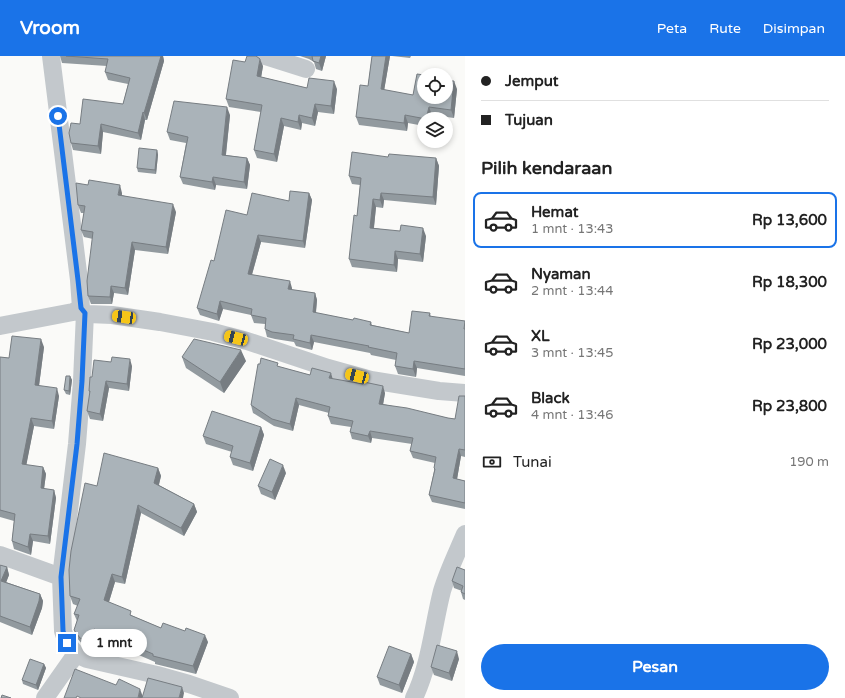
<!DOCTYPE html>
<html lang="id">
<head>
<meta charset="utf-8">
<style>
	:root { --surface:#fff; --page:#f2f2f2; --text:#222; --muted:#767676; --line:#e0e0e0; --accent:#1a73e8 }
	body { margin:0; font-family:"Varela Round",sans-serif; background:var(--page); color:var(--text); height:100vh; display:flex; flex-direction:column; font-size:15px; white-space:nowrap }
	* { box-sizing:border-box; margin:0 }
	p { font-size:13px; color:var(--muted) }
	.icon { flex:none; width:22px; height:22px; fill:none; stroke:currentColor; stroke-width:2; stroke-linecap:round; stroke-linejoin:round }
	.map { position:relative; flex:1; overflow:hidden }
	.details { display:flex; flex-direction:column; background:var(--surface); width:380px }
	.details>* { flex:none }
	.top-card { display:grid; align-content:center; height:88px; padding:0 16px; background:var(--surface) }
	.tools { position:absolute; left:417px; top:12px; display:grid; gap:8px }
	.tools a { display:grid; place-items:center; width:36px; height:36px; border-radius:50%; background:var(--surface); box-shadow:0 2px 6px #0003; font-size:20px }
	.end { position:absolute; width:18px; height:18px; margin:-9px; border:5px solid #1a73e8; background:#fff; box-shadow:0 0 0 2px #fff }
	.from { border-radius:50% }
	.bubble { position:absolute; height:28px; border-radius:14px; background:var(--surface); box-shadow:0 2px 6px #0003; font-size:13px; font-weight:700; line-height:28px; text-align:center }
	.car { position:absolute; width:12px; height:24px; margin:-12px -6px; border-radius:5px; box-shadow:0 0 3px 1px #0007; background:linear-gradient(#f5c518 24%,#345 0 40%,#f5c518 0 76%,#345 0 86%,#f5c518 0) }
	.top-card b { display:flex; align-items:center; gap:14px; height:38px; font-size:15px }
	.top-card b+b { border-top:1px solid var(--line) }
	.top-card i { width:10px; height:10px; background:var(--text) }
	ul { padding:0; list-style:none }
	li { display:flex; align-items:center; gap:12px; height:56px; margin:0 8px 6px; padding:0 8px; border:2px solid transparent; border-radius:8px }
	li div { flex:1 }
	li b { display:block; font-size:15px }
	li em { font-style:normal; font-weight:700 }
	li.selected { border-color:var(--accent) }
	li>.icon { width:36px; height:36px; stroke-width:1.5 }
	h2 { padding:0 16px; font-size:18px; line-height:48px }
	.pay { display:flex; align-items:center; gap:10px; height:44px; padding:0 16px; font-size:15px }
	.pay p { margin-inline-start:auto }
	.action { display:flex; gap:8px; margin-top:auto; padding:8px 16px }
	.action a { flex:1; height:46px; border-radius:24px; background:var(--accent); color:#fff; font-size:16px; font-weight:700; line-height:46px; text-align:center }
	header { display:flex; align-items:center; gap:24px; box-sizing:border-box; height:56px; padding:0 20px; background:var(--accent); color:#fff }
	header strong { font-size:19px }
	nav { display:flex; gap:22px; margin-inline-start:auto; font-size:14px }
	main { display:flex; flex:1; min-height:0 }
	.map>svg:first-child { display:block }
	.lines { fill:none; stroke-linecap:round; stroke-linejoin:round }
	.street { stroke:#c3c8cc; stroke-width:18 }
	.wall { fill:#929a9f }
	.shaded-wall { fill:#777d82 }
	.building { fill:#aab3b9; stroke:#777d82 }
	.route { stroke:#1a73e8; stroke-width:5 }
</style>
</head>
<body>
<header>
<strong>Vroom</strong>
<nav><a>Peta</a><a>Rute</a><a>Disimpan</a></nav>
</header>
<main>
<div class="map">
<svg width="465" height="642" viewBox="0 0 465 642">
	<rect width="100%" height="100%" fill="#fafaf8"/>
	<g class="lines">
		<!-- street -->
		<path class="street" d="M51,0L79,224L81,252L82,256L88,258L112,259L160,266L213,276L247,285L328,312L371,324L439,335L465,337
			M265,0L306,13
			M85,257L82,325L77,388L61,521L63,575L67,587L76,598L87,603L157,619L189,628L230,642
			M0,270L73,256L81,252
			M0,499L61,521
			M45,642L76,598
			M414,642C430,609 433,570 442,535C448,515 457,497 465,478"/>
	</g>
	<!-- wall -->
	<path class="wall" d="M60,0H163L164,5L147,64H145L141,84L103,76L101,98L73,94L71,87L80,68L123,48L128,28L108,24L105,16L107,10L62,7Z
		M300,0H326L322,15L316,13L314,6L309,3Z
		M372,0H390L384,34L413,39L457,33L454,62L432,59L424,63V70L408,67L407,75L359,69L356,61L368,30Z
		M392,0H411L410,2Z
		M245,6L263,10L261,21L307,32L337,33L334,58L318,56L315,70L302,67L301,74L284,70L277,106L257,102L254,94L261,56L229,51L226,43Z
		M230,59L226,99L247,102L250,109L247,133L216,129L215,134L183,128L180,121L186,87L170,84L167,76Z
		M157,94L158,99L156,118L138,116L137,112Z
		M388,101L436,102L439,110L436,149L384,144L383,152L376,151L374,172L426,180L423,206L398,203L397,216L352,211L349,203L357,160L360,129L352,128L349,120Z
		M122,137V139L176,156L168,198L135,194L128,239L114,237L112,248H91L88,240L93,183L84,181L81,174L84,157H81L78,149Z
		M309,137L312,144L305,192L261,186L252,219L292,232V234L315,237L317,244L316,257L353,264L371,266L372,269L409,277L430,257L431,261L465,265V320L417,312L416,321L398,318L395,310L396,304L371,299L370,297L314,286L312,294L296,290L294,286L275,283L267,281L265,273V268L254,267L251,259L223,253L219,265L200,259L197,252L214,205L247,159L289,145Z
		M44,291L39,330L59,340L54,373L34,370L26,409L43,411L46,418L44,433L54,434L56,442L50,488L33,485L31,499L14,493L12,485L14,465L0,461V301L9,302Z
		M182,301L246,305L224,337L186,312Z
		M260,308L280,311L310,319L333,323L385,337L383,348L448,362L455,363L465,340V401L461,400L457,423L465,425V453L432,446L429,439L434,415V412L435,407L413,402L410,395L412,388L372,382L371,387L352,383L350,376L351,371L331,368L328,360L329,357L299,349L293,375L274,370L253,357L251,349Z
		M132,310L129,335L109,332L103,365L90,363L87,355L90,338L89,335L92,321Z
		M70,320L72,324L70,339L66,338L64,334Z
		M261,371L264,379L253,415L233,409L230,401L232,396L206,388L203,380Z
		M158,412L161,420L159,429L194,448L197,456L184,480L141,457L125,528L115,526L109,546L133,560L161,572L208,586L196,618L155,608V606L97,581L92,593L83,589L77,582L74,574L77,565L74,558L78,550L73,548L70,540L97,430Z
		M286,417L275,444L261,438L258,430Z
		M0,509L7,511L9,519L6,526L40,538L43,545L42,552L32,579L0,566Z
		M465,514V544L463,543L461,536L462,535L454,532L452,525Z
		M411,598L414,606L402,637L380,629L377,621Z
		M459,603L452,625L434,619L431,611Z
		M44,608L46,612L38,634L23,628L22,624Z"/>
	<!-- shaded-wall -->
	<path class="shaded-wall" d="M161,0H163L164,5L147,64L144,57Z
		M321,0H326L322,15L319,7Z
		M386,0H390L383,41L381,33Z
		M260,3L263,10L260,28L257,20Z
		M334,25L337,33L334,58L331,50Z
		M454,25L457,33L454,62L451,54Z
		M315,48L318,56L315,70L312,62Z
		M227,51L230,59L225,106L222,99Z
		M429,51L432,59L431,63H426Z
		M143,56L145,64L141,84L138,77Z
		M299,59L302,67L301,74L298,66Z
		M405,59L408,67L407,75L404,67Z
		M281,62L284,70L277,106L274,98Z
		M101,68L103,76L101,98L98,90Z
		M157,94L158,99L156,118L155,114Z
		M247,102L250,109L247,133L244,126Z
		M436,102L439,110L436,149L433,141Z
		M213,121L216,129L215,134L212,126Z
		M120,129L122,137L121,146L118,139Z
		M309,137L312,144L305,192L303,185Z
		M381,137L384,144L383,152L380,144Z
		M373,143L376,151L373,179L370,172Z
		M173,148L176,156L168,198L166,191Z
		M423,172L426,180L423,206L420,198Z
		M258,179L261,186L250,225L248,218Z
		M132,186L135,194L128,239L125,232Z
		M395,195L398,203L397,216L394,209Z
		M290,225L292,232L291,241L288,233Z
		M111,230L114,237L112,248L110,241Z
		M315,237L317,244L315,264L313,256Z
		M220,245L223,253L219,265L217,258Z
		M311,279L314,286L312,294L310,287Z
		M41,283L44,291L38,337L35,329Z
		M241,294L246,305L224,337L220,326Z
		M130,303L132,310L129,335L127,328Z
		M414,305L417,312L416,321L413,313Z
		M331,317L333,324L329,322Z
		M70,320L72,324L70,339L69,335Z
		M106,325L109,332L103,365L100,358Z
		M383,330L385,337L382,355L379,348Z
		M57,332L59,340L54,373L52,365Z
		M296,342L299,349L293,375L290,368Z
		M31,362L34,370L25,416L22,408Z
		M261,371L264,379L253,415L250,407Z
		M370,375L372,382L371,387L368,380Z
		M459,393L461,400L456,429L453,422Z
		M283,409L286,417L275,444L272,436Z
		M43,411L46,418L43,440L41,432Z
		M158,412L161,420L157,435L154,427Z
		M54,434L56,442L50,488L48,480Z
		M194,448L197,456L184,480L181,472Z
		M138,449L141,457L125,528L122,521Z
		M30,478L33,485L31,499L28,491Z
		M7,511L9,519L4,532L1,525Z
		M112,518L115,526L107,552L104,544Z
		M40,538L43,545L42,552L32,579L30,571Z
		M94,573L97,581L92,593L89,586Z
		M205,579L208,586L196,618L193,610Z
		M457,595L459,603L452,625L449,617Z
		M411,598L414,606L402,637L399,629Z
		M44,608L46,612L38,634L36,629Z
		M182,631L184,637L183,642H179Z
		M140,633L143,641L142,642H138Z"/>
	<!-- building -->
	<path class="building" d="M66,0H161L144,57L143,56L138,77L101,68L98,90L71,87L69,77L71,67L80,68L83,43L123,48L130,22L105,16L108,3Z
		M247,0H256L260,3L257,20L307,32L309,22L334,25L331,50L315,48L312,62L299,59L298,66L281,62L274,98L254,94L262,49L226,43L233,4L245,6Z
		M312,0H321L319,7L313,5Z
		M372,0H386L381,33L413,39L417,18L424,19V41H446V25H454L451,54L429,51L426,63L405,59L404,67L356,61L360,29L368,30Z
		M174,45L227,51L222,99L247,102L244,126L213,121L212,126L180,121L188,81L167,76Z
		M139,92L157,94L155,114L137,112Z
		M352,96L388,101L389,98L436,102L433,141L381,137L380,144L373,143L370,172L400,175L401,169L423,172L420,198L395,195L394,209L349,203L354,159L357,160L361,122L349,120Z
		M89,124L120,129L118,139L173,148L166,191L132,186L125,232L111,230L110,241L88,240L87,225L93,176L81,174L85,150L78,149L76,127L88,129Z
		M290,135L309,137L303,185L258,179L248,218L290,225L288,233L315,237L313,256L353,264L354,262L371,266L370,269L409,277L412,255L430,257L429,260L465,265L464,273H465V313L414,305L413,313L395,310L397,297L368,291L369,290L311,279L310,287L293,283L294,279L272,276L265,273L266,262L251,259L252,253L220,245L217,258L197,252L211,204L214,205L226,154L247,159L252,137L289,145Z
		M12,280L41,283L35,329L57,332L52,365L31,362L22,408L43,411L41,432L54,434L48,480L30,478L28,491L12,485L15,458L0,454V301L9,302Z
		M194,283L241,294L220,326L182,301Z
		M112,301L130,303L127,328L106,325L100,358L87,355L90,335H89L90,321H92L94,304L111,306Z
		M261,302L278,307L277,310L310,319L312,312L331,317L329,322L363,328L364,326L383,330L379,348L407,352L448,362L455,363L459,340H465V394L459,393L453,422L465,425V447L429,439L435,413L434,412L436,401L410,395L413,382L370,375L368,380L350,376L353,365L328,360L330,351L296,342L290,368L272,363L251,349L258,308H260Z
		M66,320H70L69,335L64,334Z
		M212,355L261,371L250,407L230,401L233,390L203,380Z
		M104,397L158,412L154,427L194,448L181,472L138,449L122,521L112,518L104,544L131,555L130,559L161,572L163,567L185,575L186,572L205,579L193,610L153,600V598L94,573L89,586L80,582L74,574L79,559L74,558L80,543L70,540L69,514L71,495L85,427L97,430Z
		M270,403L283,409L272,436L258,430Z
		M0,509L7,511L1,525L40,538L39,545L30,571L0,560Z
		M457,511L465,514V538L461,536L463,530L452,525Z
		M437,589L457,595L449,617L431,611Z
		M389,590L411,598L399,629L377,621Z
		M30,603L44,608L36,629L22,624Z
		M75,613L116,629L119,623L140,633L138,642H81L77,640L76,642H64Z
		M148,622L182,631L179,642H142Z
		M2,639L11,642H1Z"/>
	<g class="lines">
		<!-- route -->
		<path class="route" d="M58,60L78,224L81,252L85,257L82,325L77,388L61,521L63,575L67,587"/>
	</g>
</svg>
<div class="tools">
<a><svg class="icon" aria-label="locate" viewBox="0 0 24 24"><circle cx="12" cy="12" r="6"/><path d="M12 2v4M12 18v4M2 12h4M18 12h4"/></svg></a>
<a><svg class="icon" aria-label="layers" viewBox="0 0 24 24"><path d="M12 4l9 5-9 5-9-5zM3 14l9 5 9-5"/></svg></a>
</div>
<i class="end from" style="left:58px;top:60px"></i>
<i class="end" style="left:67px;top:587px"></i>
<div class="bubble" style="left:81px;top:573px;width:66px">1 mnt</div>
<i class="car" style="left:124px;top:261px;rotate:278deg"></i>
<i class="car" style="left:236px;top:282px;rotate:285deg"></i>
<i class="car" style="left:357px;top:320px;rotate:285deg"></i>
</div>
<section class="details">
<div class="top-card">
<b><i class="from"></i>Jemput</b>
<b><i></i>Tujuan</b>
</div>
<h2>Pilih kendaraan</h2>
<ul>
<li class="selected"><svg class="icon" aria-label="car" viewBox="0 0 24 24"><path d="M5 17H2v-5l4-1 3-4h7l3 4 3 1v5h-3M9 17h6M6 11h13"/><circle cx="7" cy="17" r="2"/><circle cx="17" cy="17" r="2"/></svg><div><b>Hemat</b><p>1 mnt · 13:43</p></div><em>Rp 13,600</em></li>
<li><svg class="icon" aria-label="car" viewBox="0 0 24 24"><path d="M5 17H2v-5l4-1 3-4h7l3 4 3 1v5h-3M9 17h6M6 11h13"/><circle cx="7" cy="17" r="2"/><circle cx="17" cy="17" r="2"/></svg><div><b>Nyaman</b><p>2 mnt · 13:44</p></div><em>Rp 18,300</em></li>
<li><svg class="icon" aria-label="car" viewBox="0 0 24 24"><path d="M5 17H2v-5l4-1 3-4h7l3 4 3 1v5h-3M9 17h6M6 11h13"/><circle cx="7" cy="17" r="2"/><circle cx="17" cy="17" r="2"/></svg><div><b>XL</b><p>3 mnt · 13:45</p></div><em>Rp 23,000</em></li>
<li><svg class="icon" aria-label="car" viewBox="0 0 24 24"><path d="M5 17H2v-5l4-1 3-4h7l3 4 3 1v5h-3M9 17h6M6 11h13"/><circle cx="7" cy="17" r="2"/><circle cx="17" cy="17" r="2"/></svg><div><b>Black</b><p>4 mnt · 13:46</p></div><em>Rp 23,800</em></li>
</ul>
<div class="pay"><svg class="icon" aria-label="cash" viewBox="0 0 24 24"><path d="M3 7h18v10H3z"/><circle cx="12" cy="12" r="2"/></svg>Tunai<p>190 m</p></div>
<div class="action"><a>Pesan</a></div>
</section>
</main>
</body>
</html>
